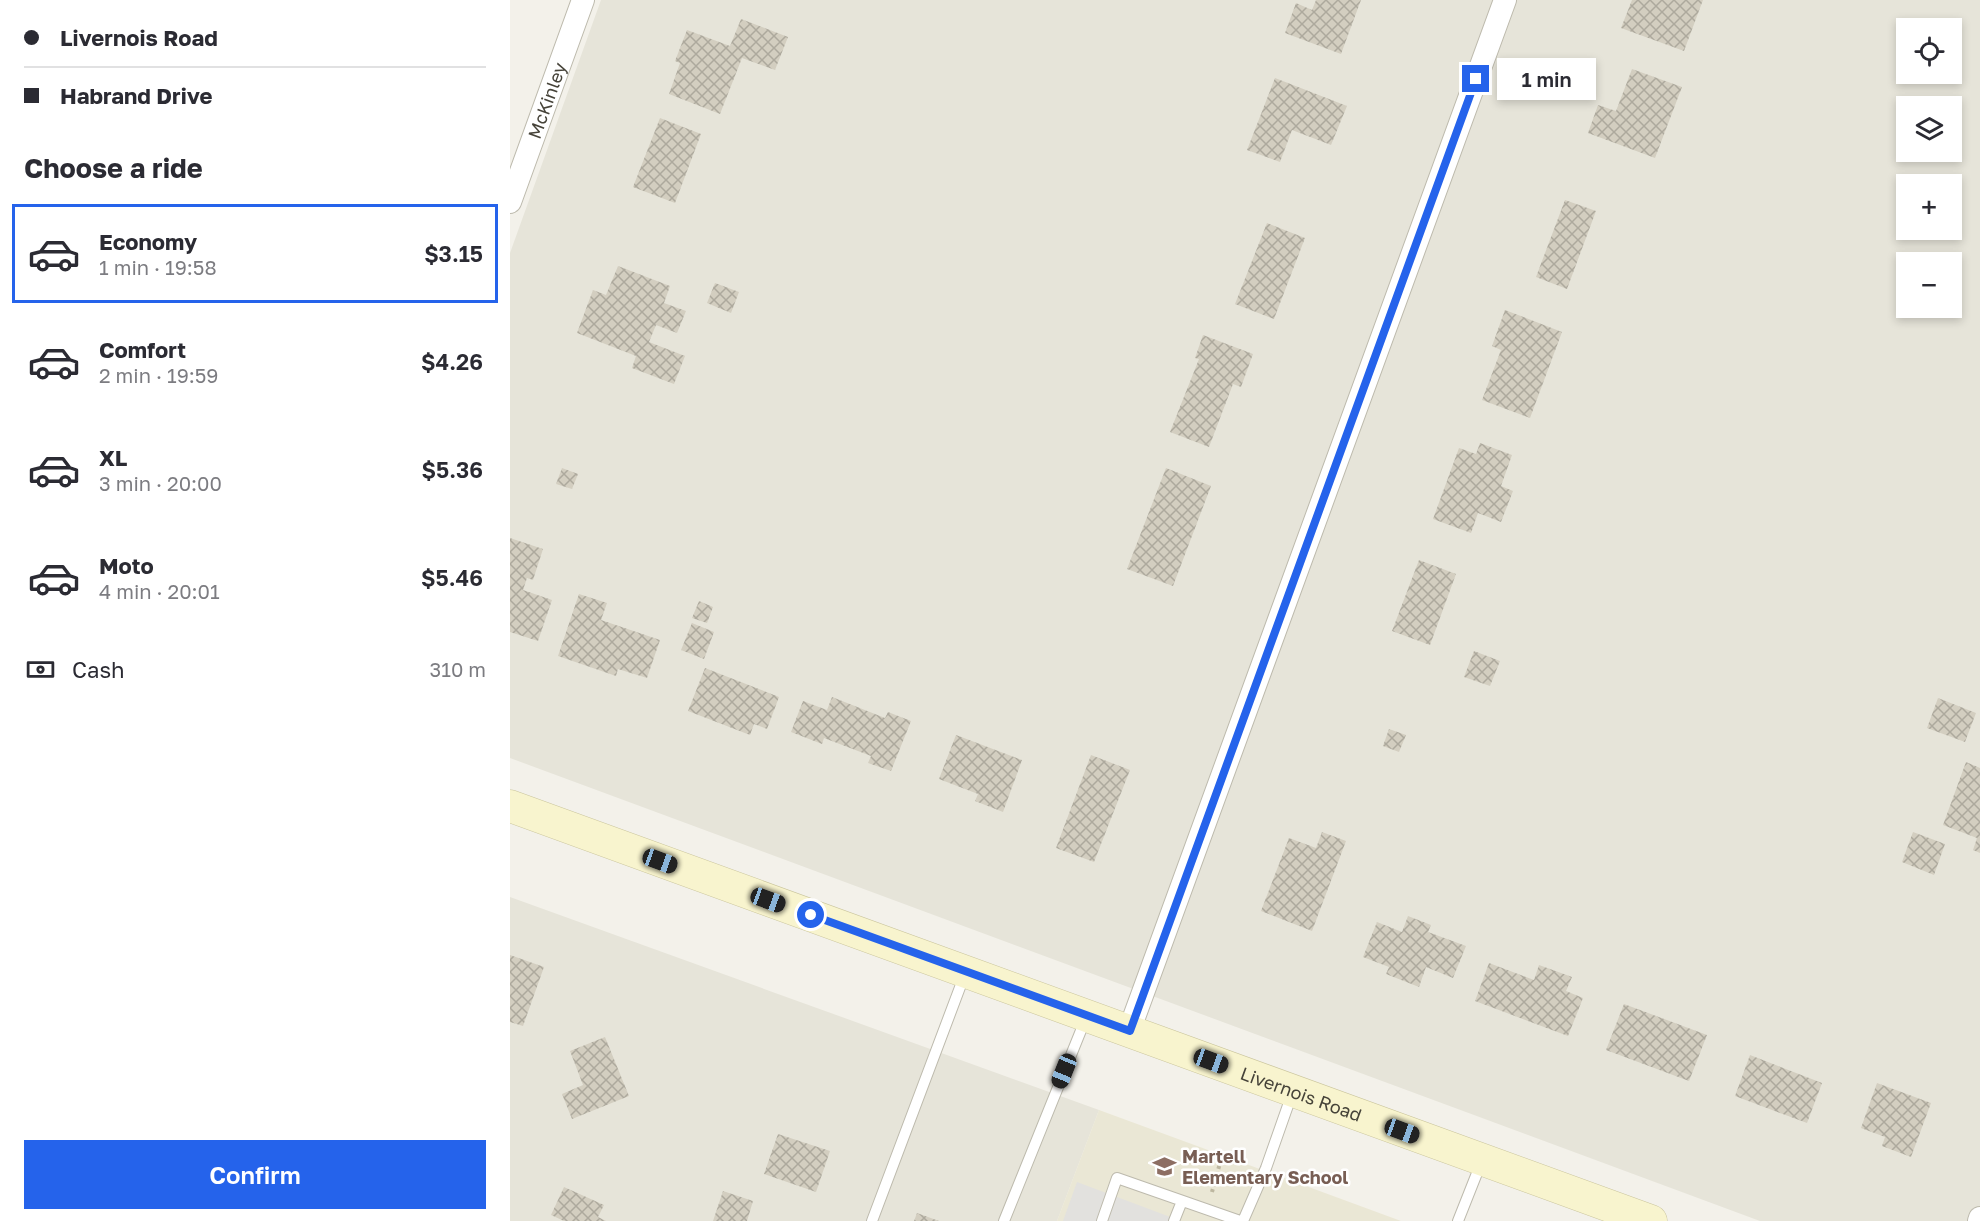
<!DOCTYPE html>
<html lang="en">
<head>
<meta charset="utf-8">
<style>
	:root { --surface:#fff; --page:#f7f7f7; --text:#2b2b33; --muted:#7c7c81; --line:#e1e1e2; --accent:#2563eb }
	body { margin:0; font-family:"Golos Text",sans-serif; background:var(--page); color:var(--text); height:100vh; display:flex; flex-direction:column; font-size:22px; white-space:nowrap }
	* { box-sizing:border-box; margin:0 }
	p { font-size:20px; color:var(--muted) }
	.icon { flex:none; width:33px; height:33px; fill:none; stroke:currentColor; stroke-width:2; stroke-linecap:round; stroke-linejoin:round }
	.map { position:relative; flex:1; overflow:hidden }
	.panel { display:flex; flex-direction:column; background:var(--surface); width:510px }
	.panel>* { flex:none }
	.guide { display:grid; align-content:center; height:132px; padding:0 24px; background:var(--surface) }
	.buttons { position:absolute; left:1386px; top:18px; display:grid; gap:12px }
	.buttons a { display:grid; place-items:center; width:66px; height:66px; border-radius:0px; background:var(--surface); box-shadow:0 3px 9px #0003; font-size:30px }
	.end { position:absolute; width:27px; height:27px; margin:-14px; border:8px solid #2563eb; background:#fff; box-shadow:0 0 0 3px #fff }
	.from { border-radius:50% }
	.bubble { position:absolute; height:42px; border-radius:0px; background:var(--surface); box-shadow:0 3px 9px #0003; font-size:20px; font-weight:600; line-height:42px; text-align:center }
	.car { position:absolute; width:18px; height:36px; margin:-18px -9px; border-radius:8px; box-shadow:0 0 4px 2px #0007; background:linear-gradient(#222 24%,#8ab4d8 0 40%,#222 0 76%,#8ab4d8 0 86%,#222 0) }
	.guide b { display:flex; align-items:center; gap:21px; height:57px; font-size:22px }
	.guide b+b { border-top:2px solid var(--line) }
	.guide i { width:15px; height:15px; background:var(--text) }
	ul { padding:0; list-style:none }
	li { display:flex; align-items:center; gap:18px; height:99px; margin:0 12px 9px; padding:0 12px; border:3px solid transparent; border-radius:0px }
	li div { flex:1 }
	li b { display:block; font-size:22px }
	li em { font-style:normal; font-weight:600 }
	li.on { border-color:var(--accent) }
	li>.icon { width:54px; height:54px; stroke-width:1.5 }
	h2 { padding:0 24px; font-size:27px; line-height:72px }
	.pay { display:flex; align-items:center; gap:15px; height:66px; padding:0 24px; font-size:22px }
	.pay p { margin-inline-start:auto }
	.primary-button { display:flex; gap:12px; margin-top:auto; padding:12px 24px }
	.primary-button a { flex:1; height:69px; border-radius:0px; background:var(--accent); color:#fff; font-size:24px; font-weight:600; line-height:69px; text-align:center }
	main { display:flex; flex:1; min-height:0 }
	.map>svg:first-child { display:block }
	.residential { fill:#e6e4d9; fill-rule:evenodd }
	.education { fill:#eae7d5 }
	.parking { fill:#e2e1de }
	.building { fill:url(#building-cross-hatch) }
	.lines { fill:none; stroke-linecap:round; stroke-linejoin:round }
	.lane-casing { stroke:#bdbaad; stroke-width:12 }
	.street-casing { stroke:#bdbaad; stroke-width:24 }
	.secondary-casing { stroke:#cac59d; stroke-width:33 }
	.path { stroke:#bdb7a0; stroke-width:4; stroke-dasharray:3 3; stroke-linecap:butt }
	.lane { stroke:#fff; stroke-width:10 }
	.street { stroke:#fff; stroke-width:22 }
	.secondary { stroke:#f8f4ce; stroke-width:32 }
	.route { stroke:#2563eb; stroke-width:8 }
	.labels { text-anchor:middle; dominant-baseline:central; stroke-width:5; stroke-linejoin:round; paint-order:stroke }
	.street-label { font-size:18px; fill:#464339; stroke:#fff }
	.education-label { font-size:18px; font-weight:bold; fill:#785e54; stroke:#fff; text-anchor:start }
</style>
</head>
<body>
<main>
<section class="panel">
<div class="guide">
<b><i class="from"></i>Livernois Road</b>
<b><i></i>Habrand Drive</b>
</div>
<h2>Choose a ride</h2>
<ul>
<li class="on"><svg class="icon" aria-label="car" viewBox="0 0 24 24"><path d="M5 17H2v-5l4-1 3-4h7l3 4 3 1v5h-3M9 17h6M6 11h13"/><circle cx="7" cy="17" r="2"/><circle cx="17" cy="17" r="2"/></svg><div><b>Economy</b><p>1 min · 19:58</p></div><em>$3.15</em></li>
<li><svg class="icon" aria-label="car" viewBox="0 0 24 24"><path d="M5 17H2v-5l4-1 3-4h7l3 4 3 1v5h-3M9 17h6M6 11h13"/><circle cx="7" cy="17" r="2"/><circle cx="17" cy="17" r="2"/></svg><div><b>Comfort</b><p>2 min · 19:59</p></div><em>$4.26</em></li>
<li><svg class="icon" aria-label="car" viewBox="0 0 24 24"><path d="M5 17H2v-5l4-1 3-4h7l3 4 3 1v5h-3M9 17h6M6 11h13"/><circle cx="7" cy="17" r="2"/><circle cx="17" cy="17" r="2"/></svg><div><b>XL</b><p>3 min · 20:00</p></div><em>$5.36</em></li>
<li><svg class="icon" aria-label="car" viewBox="0 0 24 24"><path d="M5 17H2v-5l4-1 3-4h7l3 4 3 1v5h-3M9 17h6M6 11h13"/><circle cx="7" cy="17" r="2"/><circle cx="17" cy="17" r="2"/></svg><div><b>Moto</b><p>4 min · 20:01</p></div><em>$5.46</em></li>
</ul>
<div class="pay"><svg class="icon" aria-label="cash" viewBox="0 0 24 24"><path d="M3 7h18v10H3z"/><circle cx="12" cy="12" r="2"/></svg>Cash<p>310 m</p></div>
<div class="primary-button"><a>Confirm</a></div>
</section>
<div class="map">
<svg width="1470" height="1221" viewBox="0 0 1470 1221">
	<defs>
		<pattern id="building-cross-hatch" width="8" height="8" patternUnits="userSpaceOnUse" patternTransform="scale(1.5)"><rect width="8" height="8" fill="#d3cec0"/><path d="M0 0l8 8M0 8l8-8" fill="none" stroke="#ada99d"/></pattern>
	</defs>
	<rect width="100%" height="100%" fill="#f3f1ea"/>
	<!-- residential -->
	<path class="residential" d="M91,0H1470V1221H1250L0,758V253ZM1396,28H1442V74H1396ZM1396,106H1442V152H1396ZM1396,184H1442V230H1396ZM1396,262H1442V308H1396Z
		M0,897L589,1110L547,1221H0Z"/>
	<!-- education -->
	<path class="education" d="M589,1110L891,1221H547Z"/>
	<!-- parking -->
	<path class="parking" d="M567,1182L671,1221H553Z"/>
	<!-- building -->
	<path class="building" d="M806,0H851L831,54L775,33L786,3L802,10Z
		M1122,0H1193L1174,51L1111,28Z
		M231,19L278,37L265,70L232,58L210,114L159,94L170,63L165,61L177,30L220,46Z
		M1122,69L1172,87L1145,158L1078,133L1088,105L1106,111Z
		M765,78L837,106L821,145L782,130L770,162L737,150Z
		M150,118L191,134L165,203L123,187Z
		M1055,200L1086,211L1057,289L1026,277Z
		M757,223L795,238L764,319L725,304Z
		M108,266L160,286L154,303L176,311L167,333L146,325L139,342L175,356L164,384L122,368L126,356L67,333L83,290L96,295Z
		M205,283L229,292L221,313L197,303Z
		M995,310L1052,332L1020,418L972,400L991,350L982,346Z
		M693,335L743,354L731,387L723,384L699,447L660,432L689,359L685,358Z
		M970,443L1002,455L991,486L1003,491L991,522L968,513L961,533L923,519L949,448L966,454Z
		M52,468L68,474L62,489L46,484Z
		M656,468L701,486L663,586L617,569Z
		M0,538L33,549L23,580L17,578L13,590L42,600L28,641L0,632Z
		M909,560L946,574L920,645L882,631Z
		M69,594L97,603L91,620L150,640L137,678L108,669L106,676L48,656Z
		M189,601L203,607L197,623L182,618Z
		M182,623L204,632L194,659L171,650Z
		M964,651L990,661L980,686L954,677Z
		M195,668L269,697L257,729L244,724L240,735L178,711Z
		M322,697L375,718L378,712L401,721L381,771L358,763L361,756L314,738L312,744L281,732L293,701L317,710Z
		M1428,698L1466,713L1455,742L1417,728Z
		M879,729L896,735L889,752L873,746Z
		M446,735L512,760L493,812L465,801L468,794L429,779Z
		M581,755L620,770L584,862L546,848Z
		M1456,762L1470,768V853L1463,850L1467,838L1433,825Z
		M812,832L836,841L802,931L751,911L779,838L806,848Z
		M1403,832L1435,844L1424,875L1392,862Z
		M898,916L921,925L918,932L956,946L943,978L916,967L909,987L876,974L879,967L853,957L867,922L892,932Z
		M0,955L34,967L13,1026L0,1022Z
		M979,963L1024,980L1029,965L1062,977L1056,991L1073,998L1058,1036L965,1001Z
		M1114,1004L1197,1035L1179,1081L1096,1050Z
		M95,1037L119,1096L62,1119L52,1094L73,1085L60,1051Z
		M1240,1055L1312,1083L1297,1123L1225,1096Z
		M1367,1083L1421,1103L1401,1157L1372,1146L1375,1137L1351,1128Z
		M268,1134L320,1151L306,1192L254,1174Z
		M54,1187L94,1205L88,1217L96,1221H54L41,1215Z
		M213,1191L243,1201L237,1221H203Z
		M407,1213L429,1221H404Z"/>
	<g class="lines">
		<defs>
			<path id="lane" d="M362,1221L455,974
				M494,1221L576,1018
				M592,1221L607,1178L730,1221
				M664,1221L672,1201
				M733,1221L756,1168L782,1094
				M948,1221L971,1163"/>
			<g id="street">
				<path id="s1" d="M0,202L73,0"/>
				<path d="M619,1031L995,0"/>
				<path d="M1469,1221L1470,1218"/>
			</g>
			<g id="secondary">
				<path id="s2" d="M0,806L1141,1221"/>
			</g>
		</defs>
		<!-- lane casing -->
		<use href="#lane" class="lane-casing"/>
		<!-- street casing -->
		<use href="#street" class="street-casing"/>
		<!-- secondary casing -->
		<use href="#secondary" class="secondary-casing"/>
		<!-- path -->
		<path class="path" d="M702,1192L713,1152"/>
		<!-- lane -->
		<use href="#lane" class="lane"/>
		<!-- street -->
		<use href="#street" class="street"/>
		<!-- secondary -->
		<use href="#secondary" class="secondary"/>
	</g>
	<g class="lines">
		<!-- route -->
		<path class="route" d="M301,915L620,1031L966,79"/>
	</g>
	<!-- icons -->
	<defs>
		<symbol id="school-bare" viewBox="-9 -9 18 18"><path d="M0-5L7-2L0 1L-7-2ZM-4 1L0 2.5L4 1V4Q0 6-4 4Z" fill="#8d6e63" stroke="#fff" stroke-width="2.5" paint-order="stroke"/></symbol>
	</defs>
	<g fill-rule="evenodd">
		<use href="#school-bare" x="638" y="1150" width="33" height="33"/>
	</g>
	<g class="labels">
		<!-- street labels -->
		<g class="street-label">
			<text stroke="none"><textPath href="#s1" startOffset="108">McKinley</textPath></text>
			<text stroke="none"><textPath href="#s2" startOffset="842">Livernois Road</textPath></text>
		</g>
		<!-- education labels -->
		<g class="education-label">
			<text x="672" y="1156">Martell<tspan x="672" dy="21">Elementary School</tspan></text>
		</g>
	</g>
</svg>
<div class="buttons">
<a><svg class="icon" aria-label="locate" viewBox="0 0 24 24"><circle cx="12" cy="12" r="6"/><path d="M12 2v4M12 18v4M2 12h4M18 12h4"/></svg></a>
<a><svg class="icon" aria-label="layers" viewBox="0 0 24 24"><path d="M12 4l9 5-9 5-9-5zM3 14l9 5 9-5"/></svg></a>
<a>+</a>
<a>−</a>
</div>
<i class="end from" style="left:301px;top:915px"></i>
<i class="end" style="left:966px;top:79px"></i>
<div class="bubble" style="left:987px;top:58px;width:99px">1 min</div>
<i class="car" style="left:150px;top:861px;rotate:110deg"></i>
<i class="car" style="left:258px;top:900px;rotate:110deg"></i>
<i class="car" style="left:701px;top:1061px;rotate:110deg"></i>
<i class="car" style="left:554px;top:1071px;rotate:202deg"></i>
<i class="car" style="left:892px;top:1131px;rotate:110deg"></i>
</div>
</main>
</body>
</html>
